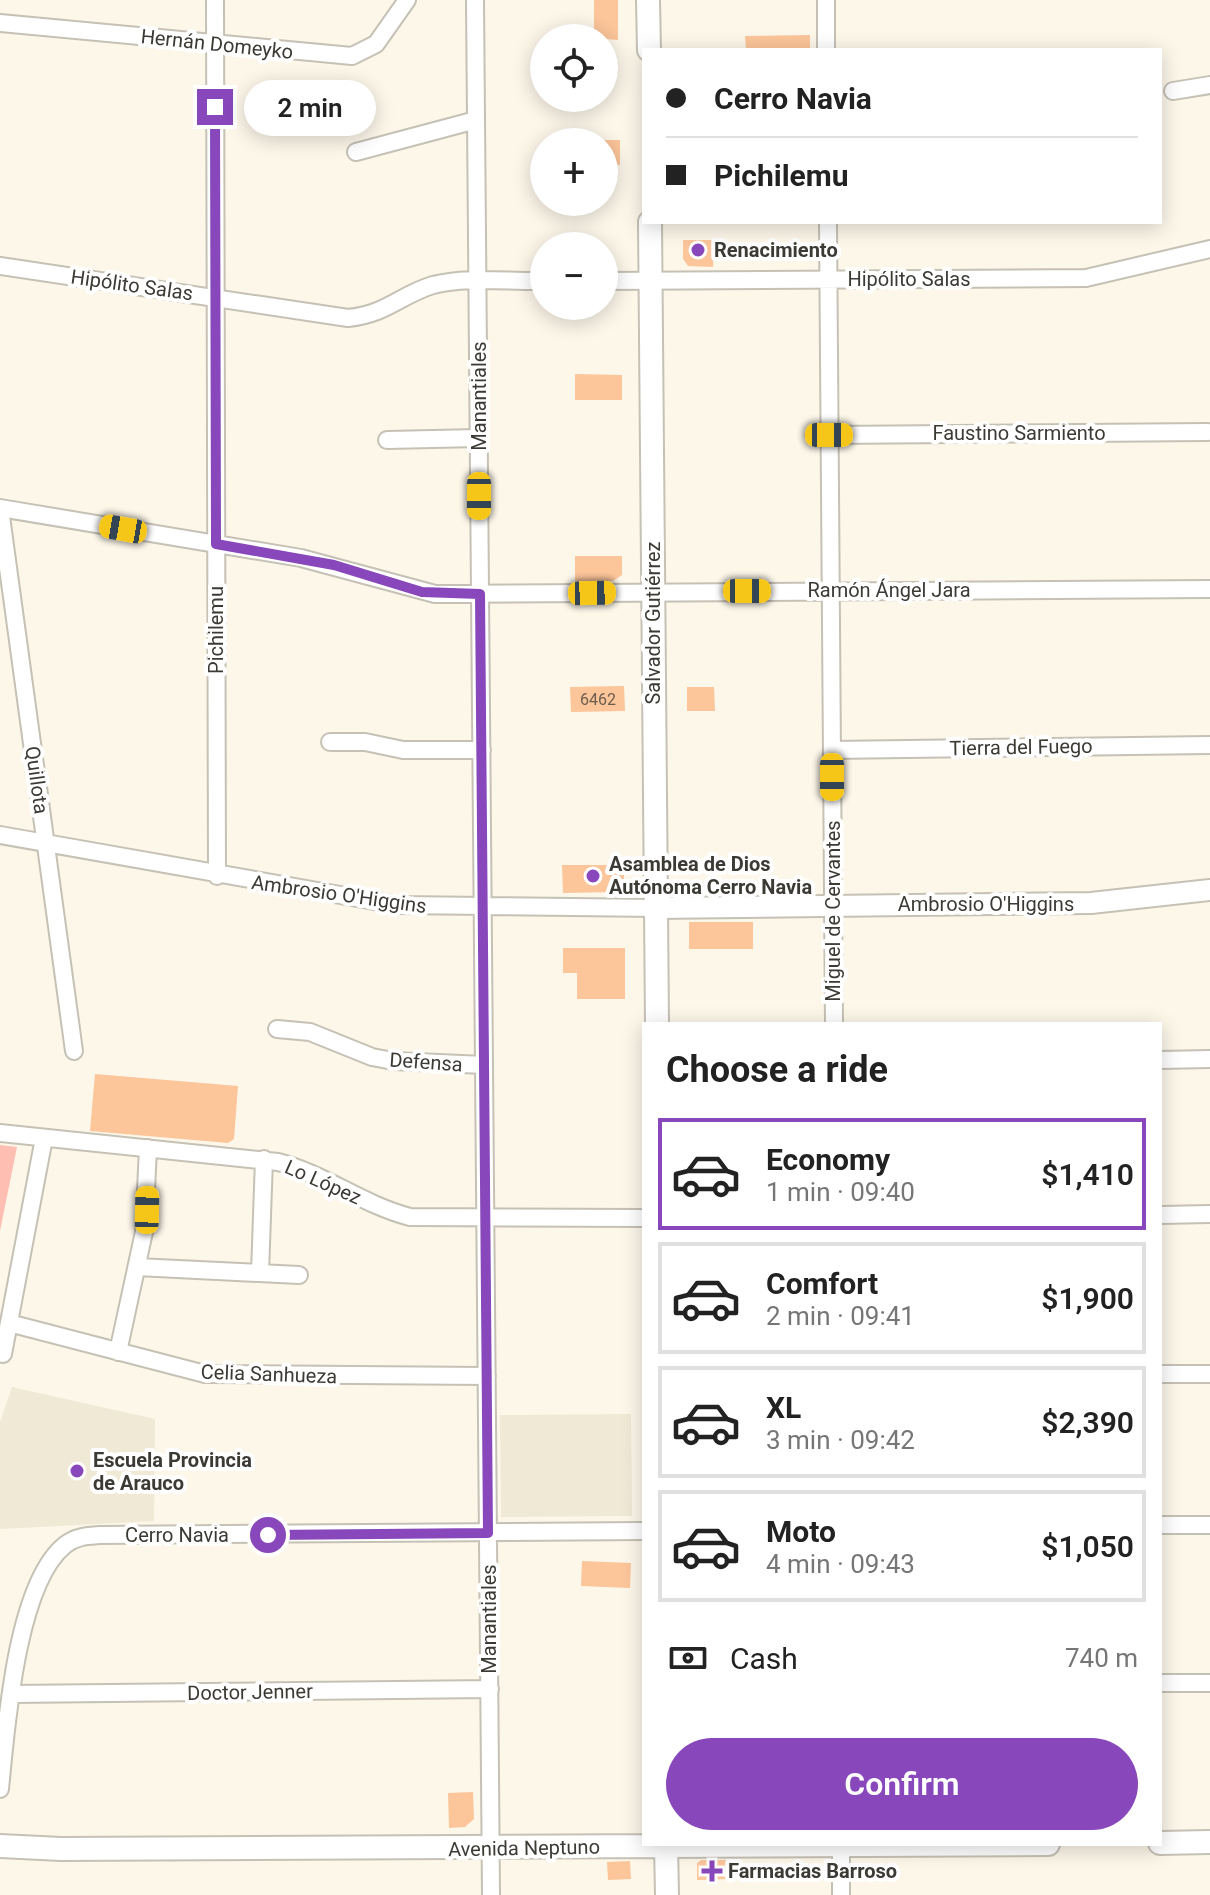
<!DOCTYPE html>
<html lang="en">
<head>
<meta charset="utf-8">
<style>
	:root { --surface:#fff; --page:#f2f2f2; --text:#222; --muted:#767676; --line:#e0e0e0; --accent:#8847bb }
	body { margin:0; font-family:Roboto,sans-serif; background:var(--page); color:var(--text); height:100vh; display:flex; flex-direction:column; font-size:30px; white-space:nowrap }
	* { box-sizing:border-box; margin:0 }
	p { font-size:26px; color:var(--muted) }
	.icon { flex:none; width:44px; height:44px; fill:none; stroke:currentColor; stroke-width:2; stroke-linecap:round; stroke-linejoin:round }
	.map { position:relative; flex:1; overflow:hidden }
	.details { position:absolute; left:642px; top:1022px; width:520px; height:824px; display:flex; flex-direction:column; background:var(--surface); border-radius:0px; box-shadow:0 4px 20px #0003 }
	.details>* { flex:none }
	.top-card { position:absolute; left:642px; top:48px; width:520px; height:176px; border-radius:0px; box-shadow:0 4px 20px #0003; display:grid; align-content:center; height:176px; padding:0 24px; background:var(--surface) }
	.fabs { position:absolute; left:530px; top:24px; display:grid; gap:16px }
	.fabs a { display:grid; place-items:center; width:88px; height:88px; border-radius:50%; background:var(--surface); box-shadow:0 4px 20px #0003; font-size:40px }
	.end { position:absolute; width:36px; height:36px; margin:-18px; border:10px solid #8847bb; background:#fff; box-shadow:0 0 0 4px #fff }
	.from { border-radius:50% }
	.bubble { position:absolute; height:56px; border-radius:28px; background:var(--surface); box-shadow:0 4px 20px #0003; font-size:26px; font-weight:600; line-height:56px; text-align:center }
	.car { position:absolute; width:24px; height:48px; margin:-24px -12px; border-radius:10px; box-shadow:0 0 6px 2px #0007; background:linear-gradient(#f5c518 24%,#345 0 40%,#f5c518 0 76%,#345 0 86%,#f5c518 0) }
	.top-card b { display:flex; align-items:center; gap:28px; height:76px; font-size:30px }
	.top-card b+b { border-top:2px solid var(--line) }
	.top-card i { width:20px; height:20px; background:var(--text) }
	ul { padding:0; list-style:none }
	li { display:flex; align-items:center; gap:24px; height:112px; margin:0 16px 12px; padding:0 8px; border:4px solid var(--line); border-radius:0px }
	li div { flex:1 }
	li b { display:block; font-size:30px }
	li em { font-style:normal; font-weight:600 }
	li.current { border-color:var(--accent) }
	li>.icon { width:72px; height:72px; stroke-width:1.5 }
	h2 { padding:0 24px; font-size:36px; line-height:96px }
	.pay { display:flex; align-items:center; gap:20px; height:88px; padding:0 24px; font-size:30px }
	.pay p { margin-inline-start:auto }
	.button { display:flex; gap:16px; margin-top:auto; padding:16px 24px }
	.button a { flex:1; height:92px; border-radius:48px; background:var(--accent); color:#fff; font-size:32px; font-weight:600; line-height:92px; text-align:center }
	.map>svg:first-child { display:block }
	.built { fill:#f0e9d5 }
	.green { fill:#febeb2 }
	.building { fill:#fcc59a }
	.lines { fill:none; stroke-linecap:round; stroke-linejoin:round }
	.minor-casing { stroke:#c6c1b5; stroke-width:20 }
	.tertiary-casing { stroke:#c6c1b5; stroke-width:24 }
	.secondary-casing { stroke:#c6c1b5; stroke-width:26 }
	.minor { stroke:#fff; stroke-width:16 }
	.tertiary { stroke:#fff; stroke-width:20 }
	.secondary { stroke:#fff; stroke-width:22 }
	.route { stroke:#8847bb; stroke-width:10 }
	.poi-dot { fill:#8847bb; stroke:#fff; stroke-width:3 }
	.labels { text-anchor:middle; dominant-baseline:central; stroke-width:8; stroke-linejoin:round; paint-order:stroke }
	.number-label { font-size:16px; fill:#6c5d4e }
	.street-label { font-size:20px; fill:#3c3a35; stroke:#fff }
	.poi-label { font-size:20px; font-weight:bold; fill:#3c3a35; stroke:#fff; text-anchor:start }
</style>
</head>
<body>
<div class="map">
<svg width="1210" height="1895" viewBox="0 0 1210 1895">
	<rect width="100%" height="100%" fill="#fdf7ea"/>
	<!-- built -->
	<path class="built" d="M12,1387L155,1419L154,1521L0,1529V1422Z
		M631,1414L632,1516L501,1517L500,1415Z"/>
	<!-- green -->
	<path class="green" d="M0,1145L17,1147L0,1231Z"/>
	<!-- building -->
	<path class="building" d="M594,0H618V40L594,38Z
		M810,35V50H746L745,36Z
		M604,140H620V165H604Z
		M683,240H714L713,267L688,266L683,259Z
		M575,374L622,375V400H575Z
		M575,556H622V575L613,581H575Z
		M624,686L625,711L571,712L570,687Z
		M687,687H714L715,711H687Z
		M562,865H624V887L616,892L563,893Z
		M689,922H753V949H689Z
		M563,948H625V999H577V973H563Z
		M95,1074L238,1086L234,1139L228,1143L90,1131Z
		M582,1561L631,1563L630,1588L581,1586Z
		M473,1792L474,1819L465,1827L449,1828L448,1793Z
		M701,1860H728V1879L697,1880V1863Z
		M630,1861L631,1879L608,1880L607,1862Z"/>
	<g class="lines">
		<defs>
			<path id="minor" d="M215,0L217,876
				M475,0L491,1895
				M826,0V50
				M0,23L352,56L376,44L407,0
				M1173,91L1210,85
				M356,152L476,120
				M828,222L834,1024
				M0,266L348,318C387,314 400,295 433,285C467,276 509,282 544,281
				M604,281L1086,278L1210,249
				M829,435L1208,432
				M387,440L479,438
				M0,508L301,558L435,594L1210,589
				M0,509L74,1051
				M330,742H365L403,750H482
				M832,750L1210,745
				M0,835L397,905L656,908
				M277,1029L310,1032L372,1057L393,1061L484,1065
				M1160,1060L1210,1059
				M0,1133L278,1162C325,1174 363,1205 410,1217L644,1218
				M1160,1215L1210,1214
				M137,1267L299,1275
				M260,1273L264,1159
				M9,1323L205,1374L487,1376
				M118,1352L144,1232L148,1148
				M3,1354L44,1138
				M1160,1374H1210
				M1160,1525H1210
				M1160,1683H1210
				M11,1694L490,1689
				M0,1789C6,1729 16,1584 65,1545C76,1536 88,1536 100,1535L644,1531
				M841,1844V1895"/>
			<path id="tertiary" d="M656,908L1091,903L1210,890"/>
			<path id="secondary" d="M648,0L649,50
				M650,222L657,1024
				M1160,1843L1210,1842
				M666,1844L667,1895
				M0,1846L61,1849L1048,1844"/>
		</defs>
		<!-- minor casing -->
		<use href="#minor" class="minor-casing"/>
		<!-- tertiary casing -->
		<use href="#tertiary" class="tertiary-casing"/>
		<!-- secondary casing -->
		<use href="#secondary" class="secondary-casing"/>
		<!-- minor -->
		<use href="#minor" class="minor"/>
		<!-- tertiary -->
		<use href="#tertiary" class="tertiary"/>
		<!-- secondary -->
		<use href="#secondary" class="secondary"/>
	</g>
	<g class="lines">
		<!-- route -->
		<path class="route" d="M215,107L216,544L334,565L422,592L480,594L488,1533L268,1535"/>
	</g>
	<!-- markers -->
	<g class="poi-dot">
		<circle cx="698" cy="250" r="8"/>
		<circle cx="593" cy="876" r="8"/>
		<circle cx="77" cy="1471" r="8"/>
		<path d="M708 1859h8v8h8v8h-8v8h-8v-8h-8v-8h8z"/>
	</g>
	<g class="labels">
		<!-- number labels -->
		<g class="number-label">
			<text x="598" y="699">6462</text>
		</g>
		<!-- street labels -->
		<g class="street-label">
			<text transform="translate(217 44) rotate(6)">Hernán Domeyko</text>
			<text x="909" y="279">Hipólito Salas</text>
			<text transform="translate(132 285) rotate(8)">Hipólito Salas</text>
			<text transform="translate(479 396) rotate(-90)">Manantiales</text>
			<text x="1019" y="433">Faustino Sarmiento</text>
			<text x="889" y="590">Ramón Ángel Jara</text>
			<text transform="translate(653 623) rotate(-90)">Salvador Gutiérrez</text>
			<text transform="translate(216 630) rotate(-90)">Pichilemu</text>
			<text transform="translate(1021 747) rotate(-1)">Tierra del Fuego</text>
			<text transform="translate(37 780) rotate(82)">Quillota</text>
			<text transform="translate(339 894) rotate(8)">Ambrosio O'Higgins</text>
			<text x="986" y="904">Ambrosio O'Higgins</text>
			<text transform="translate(833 911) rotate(-90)">Miguel de Cervantes</text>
			<text transform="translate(426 1062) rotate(4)">Defensa</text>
			<text transform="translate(323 1182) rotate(24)">Lo López</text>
			<text transform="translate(269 1374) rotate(2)">Celia Sanhueza</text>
			<text x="177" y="1535">Cerro Navia</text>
			<text transform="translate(489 1619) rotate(-90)">Manantiales</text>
			<text transform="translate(250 1692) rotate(-1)">Doctor Jenner</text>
			<text transform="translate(524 1848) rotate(-1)">Avenida Neptuno</text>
		</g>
		<!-- poi labels -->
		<g class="poi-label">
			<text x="714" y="250">Renacimiento</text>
			<text x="609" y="864">Asamblea de Dios<tspan x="609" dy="23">Autónoma Cerro Navia</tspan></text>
			<text x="93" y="1460">Escuela Provincia<tspan x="93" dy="23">de Arauco</tspan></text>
			<text x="728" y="1871">Farmacias Barroso</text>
		</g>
	</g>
</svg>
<div class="fabs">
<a><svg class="icon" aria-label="locate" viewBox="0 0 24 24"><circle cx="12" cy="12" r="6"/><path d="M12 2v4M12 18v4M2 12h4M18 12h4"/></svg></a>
<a>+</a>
<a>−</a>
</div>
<i class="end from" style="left:268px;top:1535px"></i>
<i class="end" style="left:215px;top:107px"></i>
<div class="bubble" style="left:244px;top:80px;width:132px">2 min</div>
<i class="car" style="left:829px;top:435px;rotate:90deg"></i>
<i class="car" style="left:479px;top:496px;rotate:180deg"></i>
<i class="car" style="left:123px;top:529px;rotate:280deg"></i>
<i class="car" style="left:747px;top:591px;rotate:90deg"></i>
<i class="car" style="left:592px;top:593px;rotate:89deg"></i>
<i class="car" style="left:832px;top:777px;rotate:180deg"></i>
<i class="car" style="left:147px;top:1210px;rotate:1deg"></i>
<div class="top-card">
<b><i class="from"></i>Cerro Navia</b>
<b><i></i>Pichilemu</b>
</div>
<section class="details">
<h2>Choose a ride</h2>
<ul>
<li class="current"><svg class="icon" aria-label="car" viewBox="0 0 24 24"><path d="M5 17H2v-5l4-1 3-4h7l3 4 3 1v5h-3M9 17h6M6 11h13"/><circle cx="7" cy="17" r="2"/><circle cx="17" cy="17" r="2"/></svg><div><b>Economy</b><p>1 min · 09:40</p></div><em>$1,410</em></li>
<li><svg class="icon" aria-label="car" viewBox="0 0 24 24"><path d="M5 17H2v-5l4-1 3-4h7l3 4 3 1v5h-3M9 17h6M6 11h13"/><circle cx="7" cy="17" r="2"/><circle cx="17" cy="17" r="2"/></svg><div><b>Comfort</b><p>2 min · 09:41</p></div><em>$1,900</em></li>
<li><svg class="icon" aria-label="car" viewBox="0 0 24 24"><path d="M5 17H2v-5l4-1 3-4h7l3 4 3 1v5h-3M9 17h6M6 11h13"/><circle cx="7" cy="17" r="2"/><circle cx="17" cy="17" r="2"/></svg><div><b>XL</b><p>3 min · 09:42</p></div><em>$2,390</em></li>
<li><svg class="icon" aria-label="car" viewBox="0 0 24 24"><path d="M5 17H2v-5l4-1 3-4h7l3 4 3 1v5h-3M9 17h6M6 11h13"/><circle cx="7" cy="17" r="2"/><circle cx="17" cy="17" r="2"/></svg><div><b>Moto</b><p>4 min · 09:43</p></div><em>$1,050</em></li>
</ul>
<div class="pay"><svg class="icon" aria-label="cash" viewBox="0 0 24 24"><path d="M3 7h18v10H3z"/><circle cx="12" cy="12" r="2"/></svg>Cash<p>740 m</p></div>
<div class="button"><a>Confirm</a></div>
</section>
</div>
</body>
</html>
